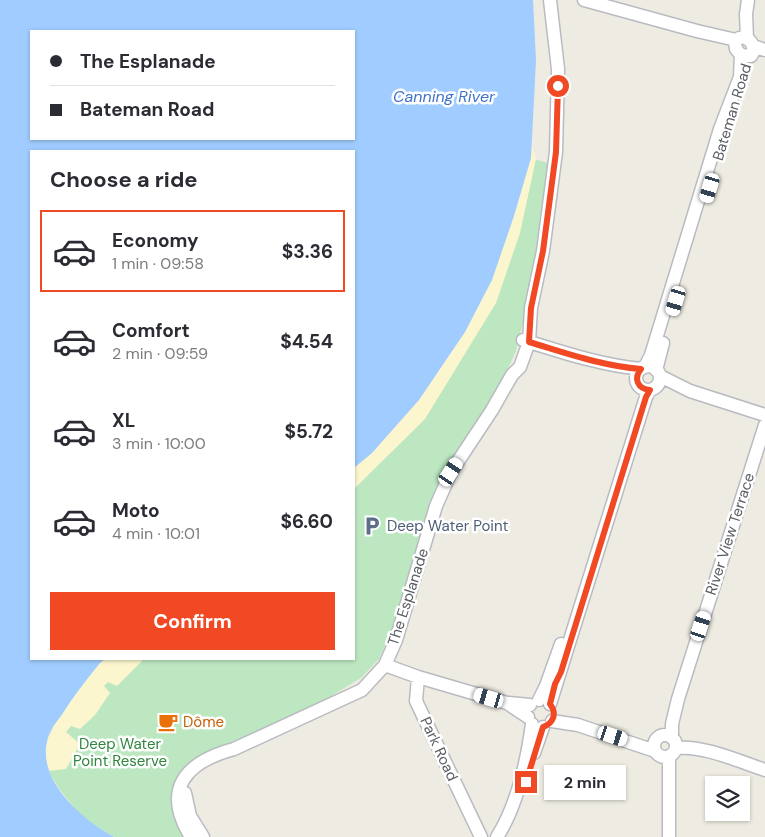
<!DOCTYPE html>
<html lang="en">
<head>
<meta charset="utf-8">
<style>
	:root { --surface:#fff; --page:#f2f2f3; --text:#2b2b33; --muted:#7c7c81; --line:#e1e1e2; --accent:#f14924 }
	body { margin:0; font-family:"DM Sans",sans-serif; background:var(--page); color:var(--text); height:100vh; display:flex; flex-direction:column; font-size:19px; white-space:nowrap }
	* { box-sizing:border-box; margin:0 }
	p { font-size:16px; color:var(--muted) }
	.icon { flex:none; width:28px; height:28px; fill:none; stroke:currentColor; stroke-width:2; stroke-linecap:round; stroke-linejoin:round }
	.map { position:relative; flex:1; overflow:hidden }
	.drawer { position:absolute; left:30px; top:150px; width:325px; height:510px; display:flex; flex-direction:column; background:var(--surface); border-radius:0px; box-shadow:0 1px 4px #0004 }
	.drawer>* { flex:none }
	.hud { position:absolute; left:30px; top:30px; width:325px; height:110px; border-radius:0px; box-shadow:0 1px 4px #0004; display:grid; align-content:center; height:110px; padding:0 20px; background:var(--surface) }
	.tools { position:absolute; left:705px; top:776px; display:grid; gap:10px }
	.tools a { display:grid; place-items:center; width:45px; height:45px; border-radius:0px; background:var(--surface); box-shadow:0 1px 4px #0004; font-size:25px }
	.end { position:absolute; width:22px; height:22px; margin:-11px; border:6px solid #f14924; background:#fff; box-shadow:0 0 0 2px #fff }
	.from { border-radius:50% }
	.bubble { position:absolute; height:35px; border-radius:0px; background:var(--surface); box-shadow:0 1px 4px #0004; font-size:16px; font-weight:700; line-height:35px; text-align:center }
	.car { position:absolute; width:15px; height:30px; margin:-15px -8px; border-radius:6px; box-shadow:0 0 4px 1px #0007; background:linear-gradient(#fff 24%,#345 0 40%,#fff 0 76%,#345 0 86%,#fff 0) }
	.hud b { display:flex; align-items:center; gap:18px; height:48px; font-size:19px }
	.hud b+b { border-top:1px solid var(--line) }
	.hud i { width:12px; height:12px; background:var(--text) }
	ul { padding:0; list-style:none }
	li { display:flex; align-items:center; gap:15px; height:82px; margin:0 10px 8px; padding:0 10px; border:2px solid transparent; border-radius:0px }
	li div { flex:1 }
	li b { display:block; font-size:19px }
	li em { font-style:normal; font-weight:700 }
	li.current { border-color:var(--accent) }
	li>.icon { width:45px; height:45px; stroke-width:1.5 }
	h2 { padding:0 20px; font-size:22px; line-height:60px }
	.primary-button { display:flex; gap:10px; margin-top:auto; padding:10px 20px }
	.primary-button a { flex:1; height:58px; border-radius:0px; background:var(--accent); color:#fff; font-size:20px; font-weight:700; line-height:58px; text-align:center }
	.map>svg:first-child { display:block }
	.green { fill:#bce7c1 }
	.sand { fill:#fcf6ce }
	.water { fill:#a0ccff; fill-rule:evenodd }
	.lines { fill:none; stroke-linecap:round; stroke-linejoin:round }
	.minor-casing { stroke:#b9bbc1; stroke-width:15 }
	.minor { stroke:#fff; stroke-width:12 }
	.route { stroke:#f14924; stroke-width:6 }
	.labels { text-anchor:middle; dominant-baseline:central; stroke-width:5; stroke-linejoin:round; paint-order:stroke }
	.street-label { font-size:15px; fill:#5a5d63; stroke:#fff }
	.service-label { font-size:15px; fill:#4e5e75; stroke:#fff; text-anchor:start }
	.food-label { font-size:15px; fill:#c56008; stroke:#fff; text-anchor:start }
	.park-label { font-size:15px; fill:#30853d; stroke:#fff }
	.water-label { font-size:16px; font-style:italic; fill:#3d73c8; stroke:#fff }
</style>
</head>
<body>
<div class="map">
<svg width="765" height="837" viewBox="0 0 765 837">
	<rect width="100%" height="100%" fill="#eeece2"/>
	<!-- green -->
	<path class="green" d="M531,158L551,164L531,289L516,351L498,391L439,483L395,622L379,659L361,678L321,702L207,753L180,794L193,837H114L98,828L77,811L60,790L48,771L50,732L105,659H354V468Z"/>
	<!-- sand -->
	<path class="sand" d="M529,135L536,159L520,233L496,303L425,419L354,489V451Z
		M105,659H142V661L117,686L108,682L104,686L110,693L95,715L80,729L71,726L66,732L80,744L66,769L48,771C47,765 46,758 46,752C46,725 84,684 100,663Z"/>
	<!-- water -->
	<path class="water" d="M0,0H533L536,60L531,158L514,216L492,280L465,332L419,400L372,453L354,468V151H31V659H105L100,663C86,680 73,697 61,716C57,721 53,726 50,732C31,776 80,818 114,837H0ZM31,31H354V139H31Z"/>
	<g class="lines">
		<defs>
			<path id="minor" d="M584,0L697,31L736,40
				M739,38C748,36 753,42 754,51L751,56L741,55L736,49L735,42Z
				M747,39L746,14L748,0
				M753,46L765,50
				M523,340C562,352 600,365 641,369
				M636 378a12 12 0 1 1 24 0a12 12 0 1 1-24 0Z
				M645,367L651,355L720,129L740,77L741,55
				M656,370L663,343
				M660,376L690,391L765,415
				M385,665L418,677L507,703L528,717
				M418,677L416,701L481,837
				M539,700L546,686L561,644
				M509,703L530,705
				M550,704L646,397L650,390
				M552,721L578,725L655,751
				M654 746a11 11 0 1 1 22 0a11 11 0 1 1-22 0Z
				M672,738V724L678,699L765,425
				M676,748C703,745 738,761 765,770
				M534,753L543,727
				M669,756V837
				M185,793L190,816L203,837
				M191,837C161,789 186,762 234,749L362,690L385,665L396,640L436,506L451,472L492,410L512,375L520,367L529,342L531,308L543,251L556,152L558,69L550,0
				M497,837C517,806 527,760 532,724"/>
		</defs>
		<!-- minor casing -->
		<use href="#minor" class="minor-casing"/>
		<!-- minor -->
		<use href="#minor" class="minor"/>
	</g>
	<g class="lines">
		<!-- route -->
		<path class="route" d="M526,782L543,727C554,723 557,713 550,704L555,684L561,672L646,397L650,390C638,389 633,379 641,369C602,366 566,353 529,342L531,308L543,251L556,152L558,86"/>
	</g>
	<!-- icons -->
	<defs>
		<symbol id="parking-bare" viewBox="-9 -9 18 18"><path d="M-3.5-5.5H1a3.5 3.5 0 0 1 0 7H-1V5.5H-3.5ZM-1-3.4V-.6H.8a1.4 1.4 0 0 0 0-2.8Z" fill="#5c6f8a" stroke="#fff" stroke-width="2.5" paint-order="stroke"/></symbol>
		<symbol id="cafe-bare" viewBox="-9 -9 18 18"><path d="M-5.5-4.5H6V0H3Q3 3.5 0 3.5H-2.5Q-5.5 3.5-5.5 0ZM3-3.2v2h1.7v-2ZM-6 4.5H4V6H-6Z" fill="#e8710a" stroke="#fff" stroke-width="2.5" paint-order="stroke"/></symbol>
	</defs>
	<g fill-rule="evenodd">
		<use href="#parking-bare" x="358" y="512" width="28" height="28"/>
		<use href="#cafe-bare" x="154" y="708" width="28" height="28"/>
	</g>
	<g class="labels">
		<!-- street labels -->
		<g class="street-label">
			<text transform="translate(732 112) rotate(-73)">Bateman Road</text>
			<text transform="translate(730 534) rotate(-72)">River View Terrace</text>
			<text transform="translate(408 597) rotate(-72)">The Esplanade</text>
			<text transform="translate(439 749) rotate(65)">Park Road</text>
		</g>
		<!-- service labels -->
		<g class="service-label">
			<text x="387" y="526">Deep Water Point</text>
		</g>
		<!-- food labels -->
		<g class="food-label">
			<text x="183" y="722">Dôme</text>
		</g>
		<!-- park labels -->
		<g class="park-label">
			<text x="120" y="744">Deep Water<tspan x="120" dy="17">Point Reserve</tspan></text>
		</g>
		<!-- water labels -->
		<g class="water-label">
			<text x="444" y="96">Canning River</text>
		</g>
	</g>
</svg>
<div class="tools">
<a><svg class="icon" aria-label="layers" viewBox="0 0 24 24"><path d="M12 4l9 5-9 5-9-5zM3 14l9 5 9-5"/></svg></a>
</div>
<i class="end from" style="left:558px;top:86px"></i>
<i class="end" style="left:526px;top:782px"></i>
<div class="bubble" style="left:544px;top:765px;width:82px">2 min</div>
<i class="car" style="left:710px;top:188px;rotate:197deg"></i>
<i class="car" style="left:676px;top:301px;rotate:197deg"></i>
<i class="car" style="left:451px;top:472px;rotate:33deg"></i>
<i class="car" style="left:701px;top:626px;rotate:18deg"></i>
<i class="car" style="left:489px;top:698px;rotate:286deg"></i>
<i class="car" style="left:613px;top:736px;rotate:108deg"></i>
<div class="hud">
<b><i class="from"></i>The Esplanade</b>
<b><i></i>Bateman Road</b>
</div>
<section class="drawer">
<h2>Choose a ride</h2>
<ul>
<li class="current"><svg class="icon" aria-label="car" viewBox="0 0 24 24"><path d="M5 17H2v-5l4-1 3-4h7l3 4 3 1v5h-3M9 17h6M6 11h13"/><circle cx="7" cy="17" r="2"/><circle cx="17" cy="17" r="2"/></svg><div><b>Economy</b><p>1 min · 09:58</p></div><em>$3.36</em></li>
<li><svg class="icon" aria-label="car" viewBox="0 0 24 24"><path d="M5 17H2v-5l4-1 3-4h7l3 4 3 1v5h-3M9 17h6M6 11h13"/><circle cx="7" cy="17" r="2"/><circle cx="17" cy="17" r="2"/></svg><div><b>Comfort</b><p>2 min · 09:59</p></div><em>$4.54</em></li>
<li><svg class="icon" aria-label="car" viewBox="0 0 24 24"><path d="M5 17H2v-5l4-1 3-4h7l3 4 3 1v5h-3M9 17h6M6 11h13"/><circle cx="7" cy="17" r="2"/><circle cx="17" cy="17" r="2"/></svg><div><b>XL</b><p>3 min · 10:00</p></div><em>$5.72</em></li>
<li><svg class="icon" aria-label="car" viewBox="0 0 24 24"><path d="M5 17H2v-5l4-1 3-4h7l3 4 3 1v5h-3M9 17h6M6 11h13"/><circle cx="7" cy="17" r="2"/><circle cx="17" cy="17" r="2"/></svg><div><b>Moto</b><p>4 min · 10:01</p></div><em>$6.60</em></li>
</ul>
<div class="primary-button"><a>Confirm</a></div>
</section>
</div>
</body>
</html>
